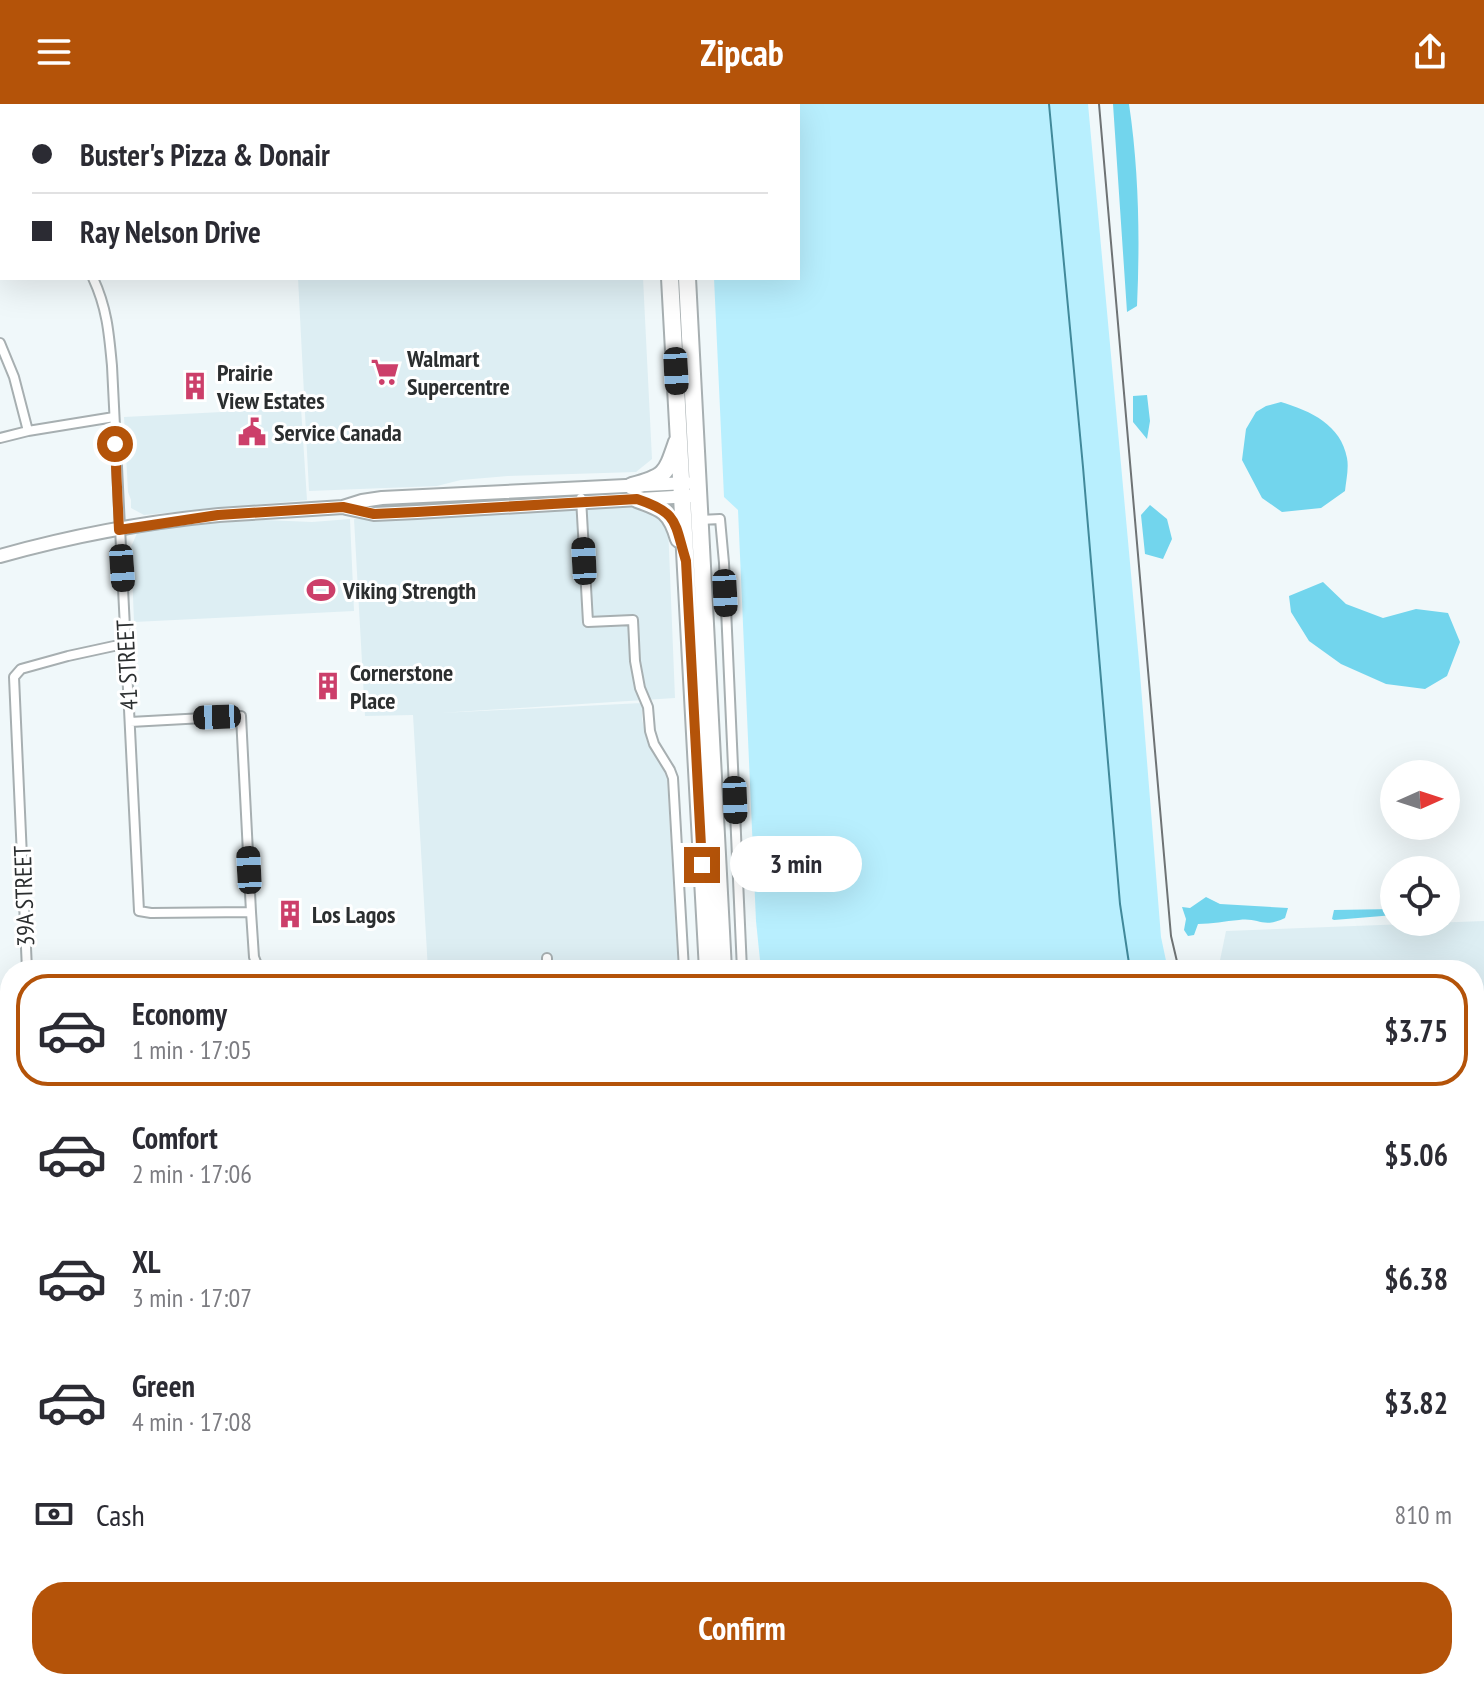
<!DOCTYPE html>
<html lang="en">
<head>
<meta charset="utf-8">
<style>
	:root { --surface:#fff; --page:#f7f7f7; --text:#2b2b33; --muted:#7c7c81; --line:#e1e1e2; --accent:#b45309 }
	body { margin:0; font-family:"PT Sans Narrow",sans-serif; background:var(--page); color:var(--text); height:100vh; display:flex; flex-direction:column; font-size:30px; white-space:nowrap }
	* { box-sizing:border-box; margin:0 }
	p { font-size:26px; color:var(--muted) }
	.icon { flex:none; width:44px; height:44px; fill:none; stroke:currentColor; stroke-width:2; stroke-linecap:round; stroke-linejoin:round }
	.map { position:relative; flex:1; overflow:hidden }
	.side { position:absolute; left:0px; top:856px; width:1484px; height:730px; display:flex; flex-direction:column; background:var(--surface); border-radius:32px 32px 0 0; box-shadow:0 8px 32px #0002 }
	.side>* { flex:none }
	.hud { position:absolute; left:0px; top:0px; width:800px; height:176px; box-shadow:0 8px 32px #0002; display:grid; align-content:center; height:176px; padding:0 32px; background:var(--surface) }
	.needle { width:52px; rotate:87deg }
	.fabs { position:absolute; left:1380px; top:656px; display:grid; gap:16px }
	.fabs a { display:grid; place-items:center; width:80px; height:80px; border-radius:50%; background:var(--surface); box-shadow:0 8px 32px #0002; font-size:40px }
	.end { position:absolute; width:36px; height:36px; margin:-18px; border:10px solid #b45309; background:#fff; box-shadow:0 0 0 4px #fff }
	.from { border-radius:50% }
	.bubble { position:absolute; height:56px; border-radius:28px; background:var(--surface); box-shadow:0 8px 32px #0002; font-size:26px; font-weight:700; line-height:56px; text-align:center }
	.car { position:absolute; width:24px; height:48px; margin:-24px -12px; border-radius:10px; box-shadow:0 0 6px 2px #0007; background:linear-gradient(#222 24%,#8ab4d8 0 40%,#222 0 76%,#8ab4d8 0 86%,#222 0) }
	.hud b { display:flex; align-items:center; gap:28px; height:76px; font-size:30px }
	.hud b+b { border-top:2px solid var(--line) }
	.hud i { width:20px; height:20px; background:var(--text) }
	ul { padding:14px 0 0; list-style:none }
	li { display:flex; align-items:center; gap:24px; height:112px; margin:0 16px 12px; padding:0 16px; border:4px solid transparent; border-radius:32px }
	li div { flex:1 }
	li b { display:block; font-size:30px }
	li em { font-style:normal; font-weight:700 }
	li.current { border-color:var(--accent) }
	li>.icon { width:72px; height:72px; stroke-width:1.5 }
	.pay { display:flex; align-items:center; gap:20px; height:88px; padding:0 32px; font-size:30px }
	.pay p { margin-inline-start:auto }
	.primary-button { display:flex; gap:16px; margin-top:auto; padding:16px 32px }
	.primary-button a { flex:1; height:92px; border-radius:32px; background:var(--accent); color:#fff; font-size:32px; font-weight:700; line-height:92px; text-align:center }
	header { display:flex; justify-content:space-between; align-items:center; height:104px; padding:0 32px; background:var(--accent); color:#fff; font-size:36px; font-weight:700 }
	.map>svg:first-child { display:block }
	.built { fill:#ddeef3 }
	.green { fill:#b8effe }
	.forest { fill:#72d5ed }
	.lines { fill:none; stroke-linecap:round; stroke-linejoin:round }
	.stream { stroke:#41899a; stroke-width:2 }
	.street-casing { stroke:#a7afb1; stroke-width:12 }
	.secondary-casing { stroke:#a7afb1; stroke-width:16 }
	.highway-casing { stroke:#a7afb1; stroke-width:20 }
	.street { stroke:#fff; stroke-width:8 }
	.secondary { stroke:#fff; stroke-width:12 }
	.highway { stroke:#fff; stroke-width:16 }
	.rail { stroke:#6e7374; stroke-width:2 }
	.route { stroke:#b45309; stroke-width:10 }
	.labels { text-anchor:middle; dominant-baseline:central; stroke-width:6; stroke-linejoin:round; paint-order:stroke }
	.poi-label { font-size:24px; font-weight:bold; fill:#2b2e2f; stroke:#fff; text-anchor:start }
	.street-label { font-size:24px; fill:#2b2e2f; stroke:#fff }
</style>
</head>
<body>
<header><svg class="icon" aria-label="menu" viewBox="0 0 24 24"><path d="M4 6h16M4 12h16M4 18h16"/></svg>Zipcab<svg class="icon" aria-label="share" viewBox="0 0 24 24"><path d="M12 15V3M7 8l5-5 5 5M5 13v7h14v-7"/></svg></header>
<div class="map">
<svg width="1484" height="1585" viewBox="0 0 1484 1585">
	<rect width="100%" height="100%" fill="#f0f8fa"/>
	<!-- built -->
	<path class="built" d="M339,0H635V2H339Z
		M298,174H643L652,355L636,368L508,372L461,376L437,382L309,387Z
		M301,304L307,396L144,411L131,404V396L128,388L124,313Z
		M645,402L658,408L668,421L675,594L440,609L642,599V615L647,637L667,673L678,866H428L413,611L365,612L354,415Z
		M350,415L354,507L134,518L131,443L138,427L200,420L265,416L312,418Z
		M1484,817V1121L1474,1119V866H1218L1226,827Z
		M1474,1282L1484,1290V1468L1474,1470Z
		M1484,1487V1585H1152L1151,1576H1474V1489Z
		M474,1576H575V1585H475Z
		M594,1576H707L710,1585H594Z
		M800,1576H1134L1135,1585H798Z"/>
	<!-- green -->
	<path class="green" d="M707,0H1088L1139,557L1161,833L1168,866H761L756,817L738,406L724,393L714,174H798V2H707Z"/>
	<!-- forest -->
	<path class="forest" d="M1113,0H1129C1139,67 1140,135 1137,202L1127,208Z
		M1147,291L1150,317L1147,335L1133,318V292Z
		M1281,298C1311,307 1341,321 1347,354C1349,364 1346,377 1345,387L1321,404L1282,408L1262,394L1242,356L1246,325L1256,308L1266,302Z
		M1150,401L1167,415L1172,435L1163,455L1145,450L1141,411Z
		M1323,478L1346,500L1383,514L1416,505L1448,509L1460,538L1447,572L1425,585L1386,580L1341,560L1309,537L1291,508L1289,492Z
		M1206,793L1220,800L1288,804L1285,814C1262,825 1259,813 1239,816C1225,817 1212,820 1198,820L1194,831L1188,832L1184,826L1186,815L1182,803L1190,804Z
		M1394,805V811L1334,816L1332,815L1334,806Z"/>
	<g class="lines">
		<!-- stream -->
		<path class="stream" d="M1049,0L1083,363L1120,800L1130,866"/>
		<defs>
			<path id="street" d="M269,0V2
				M20,2L22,0
				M0,28L2,26
				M0,63L2,65
				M93,174C107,204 109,229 112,262L139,807L151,809L251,808
				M0,239L14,273L28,327
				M0,334L28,327L114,313
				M581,394L588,518L633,516L635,557L640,584L648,603L650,627L654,640L670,666L673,674L684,866
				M700,416L720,415L724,459L742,866
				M130,618L241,612L251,808L254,853L259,866
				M547,854V866
				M27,866L14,573L21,565L68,552L114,542H126
				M0,1168L8,1146L10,1145
				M0,1298L10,1307
				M0,1337L10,1328
				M0,1347L10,1342
				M0,1485L10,1474
				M0,1510L10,1519
				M714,1576L717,1585
				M1142,1576V1585
				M789,1585L790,1576"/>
			<path id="secondary" d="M346,404L374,410L417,408L691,392
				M0,452C71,432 146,418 219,411C260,408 302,406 343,403L362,397L382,394L687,379
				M0,1026H10
				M1474,1479L1484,1478
				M583,1576L584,1585
				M196,1585L214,1576
				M235,1585L256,1576"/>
			<path id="highway" d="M662,0V2
				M678,0V2
				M670,174L708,866
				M687,174L723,866
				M632,382C666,373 666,370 677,338
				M637,395C663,404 671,407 679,435
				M743,1576V1585
				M759,1576L760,1585"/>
		</defs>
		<!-- street casing -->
		<use href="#street" class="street-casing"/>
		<!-- secondary casing -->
		<use href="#secondary" class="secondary-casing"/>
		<!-- highway casing -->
		<use href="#highway" class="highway-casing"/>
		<!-- street -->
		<use href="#street" class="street"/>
		<!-- secondary -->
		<use href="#secondary" class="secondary"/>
		<!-- highway -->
		<use href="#highway" class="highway"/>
		<!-- rail -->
		<path class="rail" d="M1099,0L1171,832L1179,866
			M1474,1263L1484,1271"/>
	</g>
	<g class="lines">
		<!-- route -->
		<path class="route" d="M115,340L119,426L218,411L343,403L374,410L417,408L637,395C679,409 674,418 686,457L702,761"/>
	</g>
	<!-- icons -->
	<defs>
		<symbol id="supermarket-bare" viewBox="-9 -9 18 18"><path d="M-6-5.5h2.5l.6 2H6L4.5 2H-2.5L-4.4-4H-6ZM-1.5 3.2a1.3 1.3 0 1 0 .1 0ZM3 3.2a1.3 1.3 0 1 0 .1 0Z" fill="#cc3f6a" stroke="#fff" stroke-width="2.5" paint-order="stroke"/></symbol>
		<symbol id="building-bare" viewBox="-9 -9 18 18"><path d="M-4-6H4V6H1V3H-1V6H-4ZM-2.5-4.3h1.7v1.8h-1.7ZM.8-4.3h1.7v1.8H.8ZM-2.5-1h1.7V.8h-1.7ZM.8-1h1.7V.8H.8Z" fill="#cc3f6a" stroke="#fff" stroke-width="2.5" paint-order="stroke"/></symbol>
		<symbol id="civic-bare" viewBox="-9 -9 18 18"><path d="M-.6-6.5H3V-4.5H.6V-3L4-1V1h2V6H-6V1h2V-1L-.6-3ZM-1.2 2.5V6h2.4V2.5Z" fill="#cc3f6a" stroke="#fff" stroke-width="2.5" paint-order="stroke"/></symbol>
		<symbol id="stadium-bare" viewBox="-9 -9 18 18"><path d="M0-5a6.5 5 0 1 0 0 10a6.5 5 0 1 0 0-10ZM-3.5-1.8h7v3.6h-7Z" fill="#cc3f6a" stroke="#fff" stroke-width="2.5" paint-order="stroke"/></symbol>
	</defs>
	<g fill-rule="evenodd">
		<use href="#supermarket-bare" x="365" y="248" width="40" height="40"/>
		<use href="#building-bare" x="175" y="262" width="40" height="40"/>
		<use href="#civic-bare" x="232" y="308" width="40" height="40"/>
		<use href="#stadium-bare" x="301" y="466" width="40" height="40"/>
		<use href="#building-bare" x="308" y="562" width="40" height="40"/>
		<use href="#building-bare" x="270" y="790" width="40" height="40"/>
	</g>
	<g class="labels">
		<!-- poi labels -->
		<g class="poi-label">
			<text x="407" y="254">Walmart<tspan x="407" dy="28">Supercentre</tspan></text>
			<text x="217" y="268">Prairie<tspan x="217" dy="28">View Estates</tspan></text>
			<text x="274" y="328">Service Canada</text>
			<text x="343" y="486">Viking Strength</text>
			<text x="350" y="568">Cornerstone<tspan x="350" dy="28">Place</tspan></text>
			<text x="312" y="810">Los Lagos</text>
		</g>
		<!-- street labels -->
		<g class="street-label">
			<text transform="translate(127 561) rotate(-93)">41 STREET</text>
			<text transform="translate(24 792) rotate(-92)">39A STREET</text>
		</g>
	</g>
</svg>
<div class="fabs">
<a><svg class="needle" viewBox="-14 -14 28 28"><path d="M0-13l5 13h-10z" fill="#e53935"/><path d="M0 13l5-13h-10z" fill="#7c7c81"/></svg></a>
<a><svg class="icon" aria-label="locate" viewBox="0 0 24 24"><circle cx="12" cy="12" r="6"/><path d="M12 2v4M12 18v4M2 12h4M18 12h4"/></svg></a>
</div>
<i class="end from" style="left:115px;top:340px"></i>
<i class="end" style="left:702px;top:761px"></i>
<div class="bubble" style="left:730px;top:732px;width:132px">3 min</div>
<i class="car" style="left:676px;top:267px;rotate:177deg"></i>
<i class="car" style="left:584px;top:457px;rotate:357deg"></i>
<i class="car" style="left:122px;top:464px;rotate:176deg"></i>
<i class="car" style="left:725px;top:489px;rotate:177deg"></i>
<i class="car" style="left:217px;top:613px;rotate:268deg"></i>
<i class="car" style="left:735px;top:696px;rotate:178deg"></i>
<i class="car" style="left:249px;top:766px;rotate:357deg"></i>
<div class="hud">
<b><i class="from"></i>Buster's Pizza &amp; Donair</b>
<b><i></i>Ray Nelson Drive</b>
</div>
<section class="side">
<ul>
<li class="current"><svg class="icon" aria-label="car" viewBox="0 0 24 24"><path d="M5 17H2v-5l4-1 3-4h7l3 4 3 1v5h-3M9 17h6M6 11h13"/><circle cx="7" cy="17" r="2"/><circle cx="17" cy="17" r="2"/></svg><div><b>Economy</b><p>1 min · 17:05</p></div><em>$3.75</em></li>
<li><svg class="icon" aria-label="car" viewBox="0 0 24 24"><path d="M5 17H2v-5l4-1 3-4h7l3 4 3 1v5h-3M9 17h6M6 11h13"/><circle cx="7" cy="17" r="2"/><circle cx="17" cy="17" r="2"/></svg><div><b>Comfort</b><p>2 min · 17:06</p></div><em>$5.06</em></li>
<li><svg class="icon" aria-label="car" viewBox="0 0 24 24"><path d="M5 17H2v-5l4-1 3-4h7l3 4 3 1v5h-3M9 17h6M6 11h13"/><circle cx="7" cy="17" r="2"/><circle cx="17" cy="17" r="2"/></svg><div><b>XL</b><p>3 min · 17:07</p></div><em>$6.38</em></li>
<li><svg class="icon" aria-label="car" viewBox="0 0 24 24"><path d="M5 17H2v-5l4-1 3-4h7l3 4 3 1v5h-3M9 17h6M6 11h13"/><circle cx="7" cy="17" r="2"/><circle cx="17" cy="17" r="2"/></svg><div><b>Green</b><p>4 min · 17:08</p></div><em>$3.82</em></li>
</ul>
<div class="pay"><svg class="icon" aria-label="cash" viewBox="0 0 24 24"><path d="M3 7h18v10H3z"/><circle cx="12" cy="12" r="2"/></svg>Cash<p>810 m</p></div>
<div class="primary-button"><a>Confirm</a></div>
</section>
</div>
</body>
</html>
